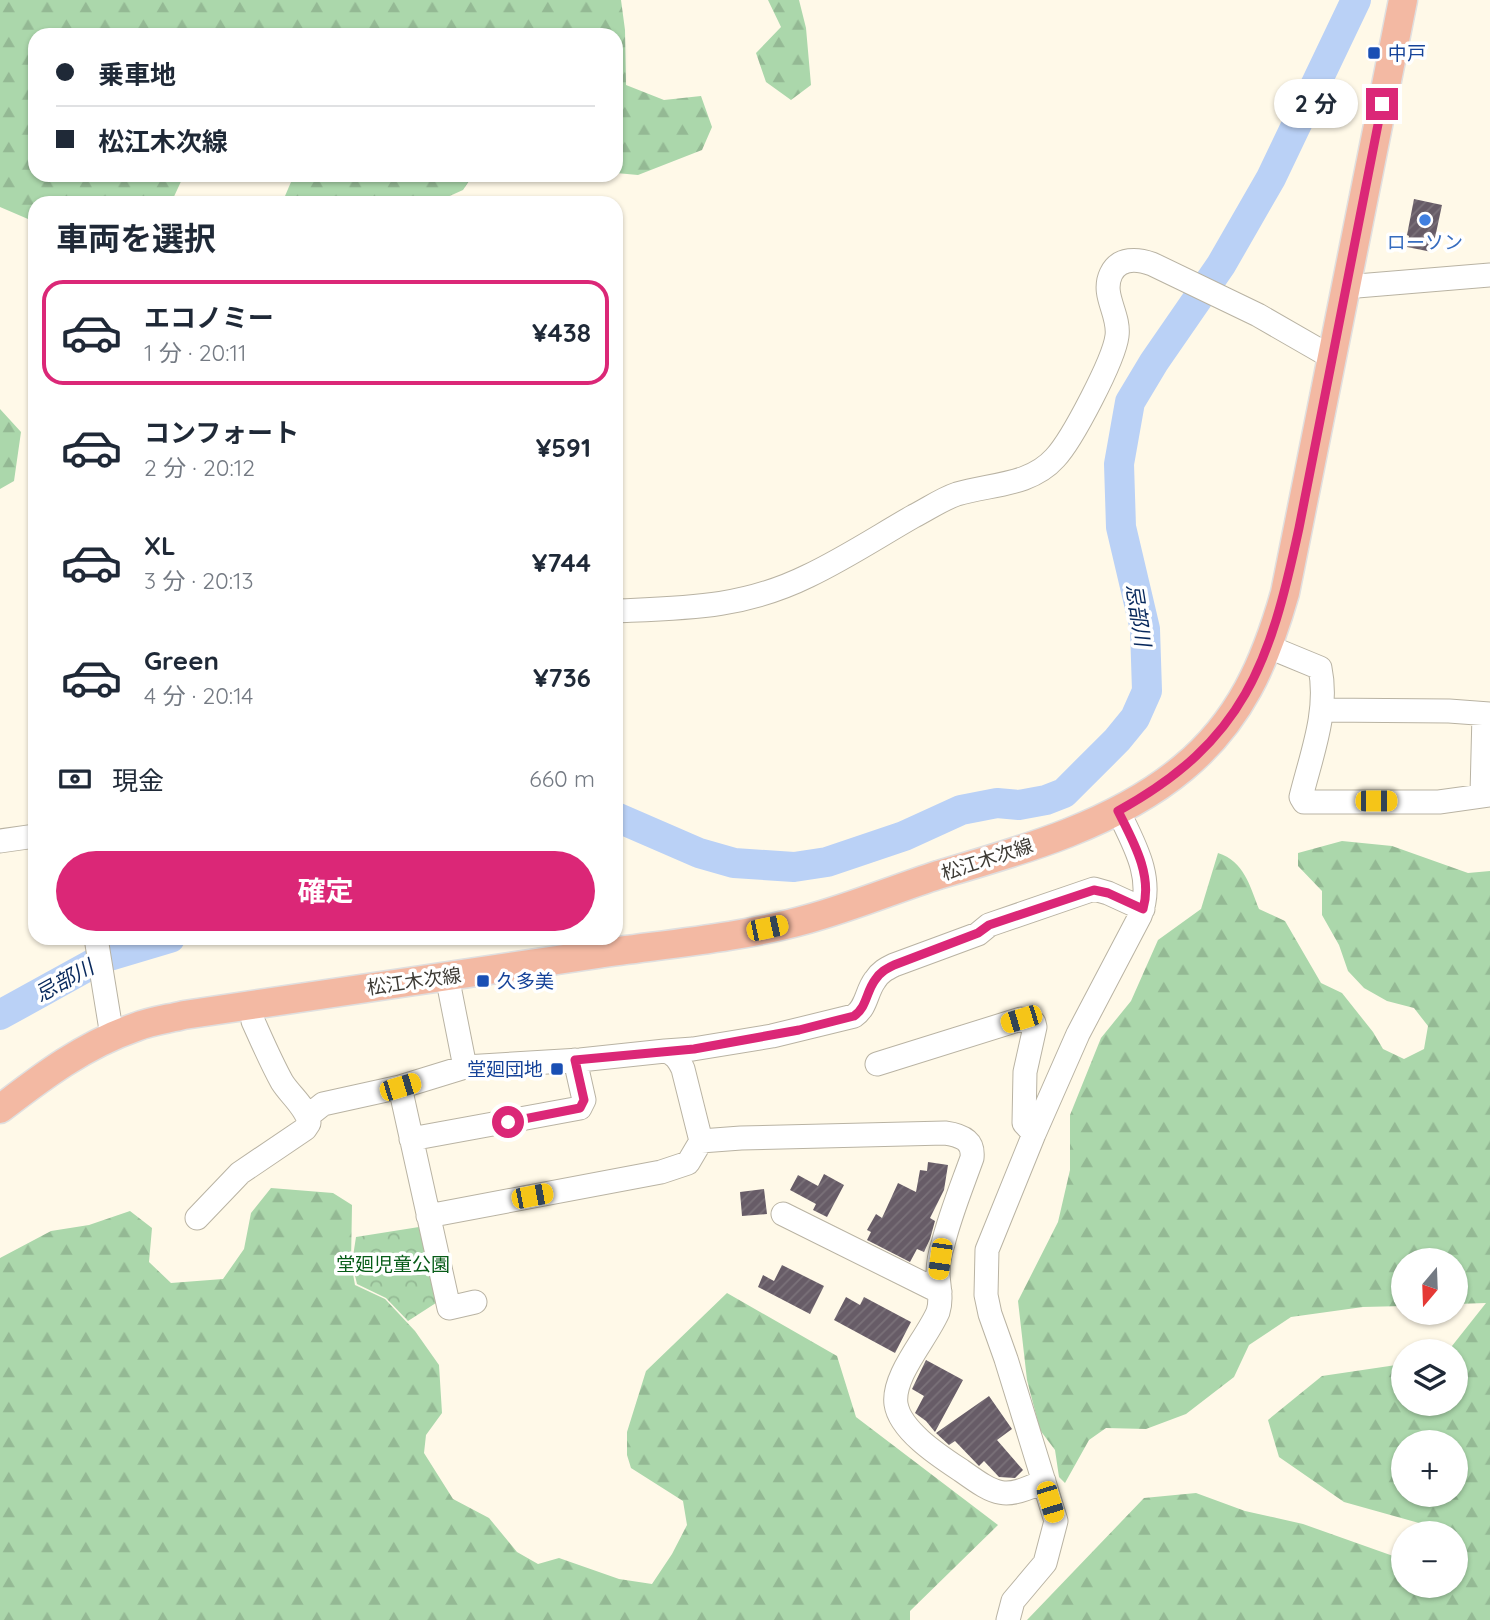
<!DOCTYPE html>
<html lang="ja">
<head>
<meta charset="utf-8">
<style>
	:root { --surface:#fff; --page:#f2f2f3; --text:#1f2937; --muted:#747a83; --line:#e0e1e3; --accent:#db2777 }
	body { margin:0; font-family:Quicksand,"Noto Sans JP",sans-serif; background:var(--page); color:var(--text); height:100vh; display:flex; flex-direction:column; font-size:26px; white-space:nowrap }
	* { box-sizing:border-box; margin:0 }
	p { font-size:23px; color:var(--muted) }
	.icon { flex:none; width:38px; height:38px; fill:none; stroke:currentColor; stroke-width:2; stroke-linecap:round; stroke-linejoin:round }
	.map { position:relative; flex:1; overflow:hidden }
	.sheet { position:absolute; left:28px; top:196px; width:595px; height:749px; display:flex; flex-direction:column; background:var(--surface); border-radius:21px; box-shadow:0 2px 5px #0004 }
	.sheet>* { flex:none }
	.guide { position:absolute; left:28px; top:28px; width:595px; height:154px; border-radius:21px; box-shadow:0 2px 5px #0004; display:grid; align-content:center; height:154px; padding:0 28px; background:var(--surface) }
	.needle { width:46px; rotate:199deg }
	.controls { position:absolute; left:1391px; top:1248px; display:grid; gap:14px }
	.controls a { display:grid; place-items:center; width:77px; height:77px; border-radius:50%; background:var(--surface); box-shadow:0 2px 5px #0004; font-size:35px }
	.end { position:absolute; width:32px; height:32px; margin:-16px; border:9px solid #db2777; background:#fff; box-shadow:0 0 0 4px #fff }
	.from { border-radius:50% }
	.bubble { position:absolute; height:49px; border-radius:24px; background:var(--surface); box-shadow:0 2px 5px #0004; font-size:23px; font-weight:700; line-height:49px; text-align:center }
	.car { position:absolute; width:21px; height:42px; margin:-21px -10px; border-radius:9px; box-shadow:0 0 5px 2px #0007; background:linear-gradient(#f5c518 24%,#345 0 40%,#f5c518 0 76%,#345 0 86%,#f5c518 0) }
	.guide b { display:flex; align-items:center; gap:24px; height:66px; font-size:26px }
	.guide b+b { border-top:2px solid var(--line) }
	.guide i { width:18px; height:18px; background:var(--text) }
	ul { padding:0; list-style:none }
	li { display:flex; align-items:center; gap:21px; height:105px; margin:0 14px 10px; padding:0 14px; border:4px solid transparent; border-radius:21px }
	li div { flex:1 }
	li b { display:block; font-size:26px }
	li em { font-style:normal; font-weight:700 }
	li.active { border-color:var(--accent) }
	li>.icon { width:63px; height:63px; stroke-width:1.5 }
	h2 { padding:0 28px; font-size:32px; line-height:84px }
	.pay { display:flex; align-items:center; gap:18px; height:77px; padding:0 28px; font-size:26px }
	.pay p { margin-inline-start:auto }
	.primary-button { display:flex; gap:14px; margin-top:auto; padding:14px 28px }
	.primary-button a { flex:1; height:80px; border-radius:42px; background:var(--accent); color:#fff; font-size:28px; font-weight:700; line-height:80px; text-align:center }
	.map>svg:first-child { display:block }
	.forest { fill:url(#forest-firs); fill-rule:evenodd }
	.park { fill:url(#park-crowns) }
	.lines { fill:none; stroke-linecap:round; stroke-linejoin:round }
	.river { stroke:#bad1f6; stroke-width:30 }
	.building { fill:url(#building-hatch) }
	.minor-casing { stroke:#b9b3a3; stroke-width:25 }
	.major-casing { stroke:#e0dfdf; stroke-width:31 }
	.minor { stroke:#fff; stroke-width:23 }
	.major { stroke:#f3b9a3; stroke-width:28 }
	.route { stroke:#db2777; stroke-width:9 }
	.transit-dot { fill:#1a4fb4; stroke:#fff; stroke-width:2.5 }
	.shop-dot { fill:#3f7fe0; stroke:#fff; stroke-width:2.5 }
	.labels { text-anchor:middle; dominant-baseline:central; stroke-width:7; stroke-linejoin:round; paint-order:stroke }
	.transit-label { font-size:19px; fill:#164399; stroke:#fff; text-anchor:start }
	.shop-label { font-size:19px; fill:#366cbe; stroke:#fff }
	.street-label { font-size:19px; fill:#3d3a34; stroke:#fff }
	.park-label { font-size:19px; fill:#065c17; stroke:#fff }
	.water-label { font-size:21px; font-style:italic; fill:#07285c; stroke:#fff }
</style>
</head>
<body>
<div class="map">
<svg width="1490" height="1620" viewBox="0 0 1490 1620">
	<defs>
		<pattern id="forest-firs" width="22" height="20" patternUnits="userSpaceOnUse" patternTransform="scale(1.75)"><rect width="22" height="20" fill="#abd7ab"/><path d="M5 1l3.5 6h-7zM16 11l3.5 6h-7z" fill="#94b994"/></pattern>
		<pattern id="park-crowns" width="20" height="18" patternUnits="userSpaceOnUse" patternTransform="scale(1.75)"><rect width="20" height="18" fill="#abd7ab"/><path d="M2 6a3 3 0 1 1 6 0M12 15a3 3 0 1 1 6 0" fill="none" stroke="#94b994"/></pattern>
		<pattern id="building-hatch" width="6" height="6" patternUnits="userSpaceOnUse" patternTransform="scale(1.75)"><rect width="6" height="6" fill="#675c67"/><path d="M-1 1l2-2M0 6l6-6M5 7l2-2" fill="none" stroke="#7a7179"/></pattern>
	</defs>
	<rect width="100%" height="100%" fill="#fff9e8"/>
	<!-- forest -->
	<path class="forest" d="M0,0H621L625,30L626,85L664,100L701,96L712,127L702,150L638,175L616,173V35H35V175H184L171,203H35V222L0,207Z
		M768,0H799L806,28L811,85L791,100L766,82L756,53L781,27Z
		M294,175H473L463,190L434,203H282Z
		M0,409L21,432L14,481L0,489Z
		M1342,841L1392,846L1468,873L1490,871V1620H1027L1144,1498L1196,1493L1245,1511L1303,1524L1396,1557L1403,1547L1404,1586H1456V1533H1413L1419,1523L1344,1502L1279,1457L1268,1420L1322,1376L1403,1364L1404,1404H1456V1351H1448L1486,1303L1456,1304V1260H1404L1403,1306L1363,1307L1291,1317L1249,1345L1234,1377L1186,1414L1146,1429L1106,1428L1089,1440L1065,1483L1059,1477L1055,1450L1040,1430L1027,1380L1018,1301L1058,1222L1070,1170V1115L1101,1038L1131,1001L1158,940L1201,909L1218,853C1244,861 1250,886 1259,909L1285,921L1321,983L1342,993L1373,1032L1383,1049L1404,1059L1424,1049L1428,1026L1414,1008L1387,1001L1364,988L1348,971L1339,945L1322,915V891L1298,866V853ZM1404,1442H1456V1494H1404Z
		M271,1188L333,1193L352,1205L351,1263L355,1285L385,1299L415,1331L439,1365L442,1413L426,1435L424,1453L453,1499L489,1518L517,1552L538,1564L559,1558L619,1579L652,1584L672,1554L687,1525L683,1501L631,1468L627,1455V1432L646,1371L727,1293L837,1356L856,1417L998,1525L910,1611V1620H0V1258L51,1231L89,1225L130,1211L152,1228L149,1262L171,1283L223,1279L244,1249L251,1213Z"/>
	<!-- park -->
	<path class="park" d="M419,1227L439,1301L408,1321L386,1298L357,1284L352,1263L356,1237Z"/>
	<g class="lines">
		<!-- river -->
		<path class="river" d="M616,817L699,853L734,863L794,867L827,862L904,836L961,810L997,803L1019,805L1046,800L1064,793L1117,740L1135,718L1147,691L1145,629L1121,527L1119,464L1130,402L1154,362L1221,265L1271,178L1356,0
			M0,1015L103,958L170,938"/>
	</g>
	<!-- building -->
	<path class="building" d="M1414,199L1442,205L1432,252L1407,247L1409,236L1407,235Z
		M928,1162L948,1165L944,1190L930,1218L935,1221L930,1239L924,1252L917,1249L910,1262L867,1240L871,1232L867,1230L876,1214L882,1218L898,1183L916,1192L920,1170L927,1171Z
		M824,1174L844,1185L827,1217L813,1210L816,1204L790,1190L798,1175L818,1186Z
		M764,1189L767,1214L742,1216L740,1192Z
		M782,1265L824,1286L810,1314L758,1287L763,1275L774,1281Z
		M846,1297L860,1305L864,1297L911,1322L895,1353L834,1320Z
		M926,1360L963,1380L935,1432L926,1421L915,1413L924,1396L912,1389Z
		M989,1396L1012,1429L997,1440L1023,1470L1015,1478L999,1477L984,1461L979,1466L955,1441L949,1445L936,1433Z"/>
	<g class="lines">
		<defs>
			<path id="minor" d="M1345,287L1490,275
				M616,611C686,608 743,608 808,576C844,559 879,536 914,516C928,509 942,499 957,494C990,484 1030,486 1055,458C1072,440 1114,360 1117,336C1120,314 1101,295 1111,274C1119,257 1138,259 1152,264L1258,315L1331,357
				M1269,647L1320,668C1329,711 1311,756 1301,797L1304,802H1439L1490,795
				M1322,710L1449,711L1490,714
				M1482,794L1484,714
				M0,841L35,836
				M96,938L112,1036
				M447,976L465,1067
				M665,1051L693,1049L772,1036L854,1016C867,1007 866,992 875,980C880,972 886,969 894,965L978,934L989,925L1094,889L1108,893L1143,909
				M877,1064L1021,1019L1034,1023L1035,1027L1025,1072L1024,1123L1034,1134
				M308,1116L323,1104L400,1087
				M411,1139L580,1108L584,1100L575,1060
				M701,1141L741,1138L945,1133C960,1135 974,1140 972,1158C962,1186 950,1215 943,1244C940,1253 938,1265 938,1275C939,1288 942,1300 938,1312C927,1338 892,1376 896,1404C900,1431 941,1457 962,1471C997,1496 1004,1500 1044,1481
				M783,1214L940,1292
				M428,1216L661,1172L688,1163L701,1141L683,1069C679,1060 675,1054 665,1051L580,1060L465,1067L400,1087L449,1308L475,1302
				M197,1218L240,1173L305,1129L309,1123C307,1108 290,1095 282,1082C271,1062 262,1041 253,1021
				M1008,1620L1013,1601L1045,1563L1056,1521L1006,1359L990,1314L986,1295L987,1250L1034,1134L1078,1034L1140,916C1155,879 1134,844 1118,811"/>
			<path id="major" d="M0,1109C43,1076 84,1045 136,1027C151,1021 168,1019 184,1015C322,994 460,975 598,954C667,944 741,938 808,919C852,907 895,889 938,875C1021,851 1116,824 1183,768C1240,721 1265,663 1285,593L1403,0"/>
		</defs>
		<!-- minor casing -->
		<use href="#minor" class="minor-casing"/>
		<!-- major casing -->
		<use href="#major" class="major-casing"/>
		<!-- minor -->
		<use href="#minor" class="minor"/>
		<!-- major -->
		<use href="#major" class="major"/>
	</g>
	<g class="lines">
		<!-- route -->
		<path class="route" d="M508,1122L580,1108L584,1100L575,1060L694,1049L799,1030L854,1016C867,1007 866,992 875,980C880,972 886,969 894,965L978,933L989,925L1094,890L1108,893L1143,909C1153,875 1133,841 1118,811C1245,741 1270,663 1299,528L1382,104"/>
	</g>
	<!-- markers -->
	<g class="transit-dot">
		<rect x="1367" y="46" width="14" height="14" rx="3.5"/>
		<rect x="476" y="974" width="14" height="14" rx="3.5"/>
		<rect x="550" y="1062" width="14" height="14" rx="3.5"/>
	</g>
	<circle class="shop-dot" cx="1425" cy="220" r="7"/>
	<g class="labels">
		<!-- transit labels -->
		<g class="transit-label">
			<text x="1388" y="53">中戸</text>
			<text x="497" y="981">久多美</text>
			<text x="543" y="1069" text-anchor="end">堂廻団地</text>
		</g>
		<!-- shop labels -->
		<g class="shop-label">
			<text x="1425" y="242">ローソン</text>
		</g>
		<!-- street labels -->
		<g class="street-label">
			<text transform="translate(987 859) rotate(-18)">松江木次線</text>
			<text transform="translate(414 981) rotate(-8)">松江木次線</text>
		</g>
		<!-- park labels -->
		<g class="park-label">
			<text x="393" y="1264">堂廻児童公園</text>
		</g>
		<!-- water labels -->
		<g class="water-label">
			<text transform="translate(1139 615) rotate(81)">忌部川</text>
			<text transform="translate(64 980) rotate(-29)">忌部川</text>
		</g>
	</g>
</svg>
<div class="controls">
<a><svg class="needle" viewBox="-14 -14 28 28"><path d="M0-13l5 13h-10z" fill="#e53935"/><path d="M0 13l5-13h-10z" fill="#747a83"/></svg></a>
<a><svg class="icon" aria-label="layers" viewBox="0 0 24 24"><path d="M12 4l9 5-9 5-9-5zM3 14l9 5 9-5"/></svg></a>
<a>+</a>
<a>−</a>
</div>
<i class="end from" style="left:508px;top:1122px"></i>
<i class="end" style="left:1382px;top:104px"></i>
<div class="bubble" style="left:1274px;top:79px;width:84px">2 分</div>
<i class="car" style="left:1376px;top:801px;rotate:90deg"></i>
<i class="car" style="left:767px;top:928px;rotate:78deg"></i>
<i class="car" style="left:1021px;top:1019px;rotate:253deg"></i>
<i class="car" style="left:400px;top:1087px;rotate:73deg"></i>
<i class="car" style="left:532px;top:1196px;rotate:79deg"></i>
<i class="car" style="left:940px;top:1259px;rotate:188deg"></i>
<i class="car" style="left:1050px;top:1502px;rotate:163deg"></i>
<div class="guide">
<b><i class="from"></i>乗車地</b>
<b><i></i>松江木次線</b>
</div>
<section class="sheet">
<h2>車両を選択</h2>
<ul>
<li class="active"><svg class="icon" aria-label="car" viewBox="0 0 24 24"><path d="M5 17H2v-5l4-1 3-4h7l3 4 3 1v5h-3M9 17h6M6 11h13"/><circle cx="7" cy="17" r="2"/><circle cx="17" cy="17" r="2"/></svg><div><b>エコノミー</b><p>1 分 · 20:11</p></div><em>¥438</em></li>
<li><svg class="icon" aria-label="car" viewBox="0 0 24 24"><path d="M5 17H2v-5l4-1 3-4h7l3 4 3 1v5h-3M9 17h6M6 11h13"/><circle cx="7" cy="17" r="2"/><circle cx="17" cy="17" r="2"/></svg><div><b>コンフォート</b><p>2 分 · 20:12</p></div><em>¥591</em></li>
<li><svg class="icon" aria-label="car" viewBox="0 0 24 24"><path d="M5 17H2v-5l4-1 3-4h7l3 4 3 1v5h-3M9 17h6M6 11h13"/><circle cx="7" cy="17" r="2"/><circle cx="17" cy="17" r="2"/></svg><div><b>XL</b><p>3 分 · 20:13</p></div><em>¥744</em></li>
<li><svg class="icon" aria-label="car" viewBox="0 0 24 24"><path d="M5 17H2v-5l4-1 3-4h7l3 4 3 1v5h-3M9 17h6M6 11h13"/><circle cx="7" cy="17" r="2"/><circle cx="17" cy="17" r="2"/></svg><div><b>Green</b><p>4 分 · 20:14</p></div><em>¥736</em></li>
</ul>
<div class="pay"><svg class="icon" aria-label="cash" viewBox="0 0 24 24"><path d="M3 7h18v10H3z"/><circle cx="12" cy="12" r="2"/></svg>現金<p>660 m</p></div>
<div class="primary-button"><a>確定</a></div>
</section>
</div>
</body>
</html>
